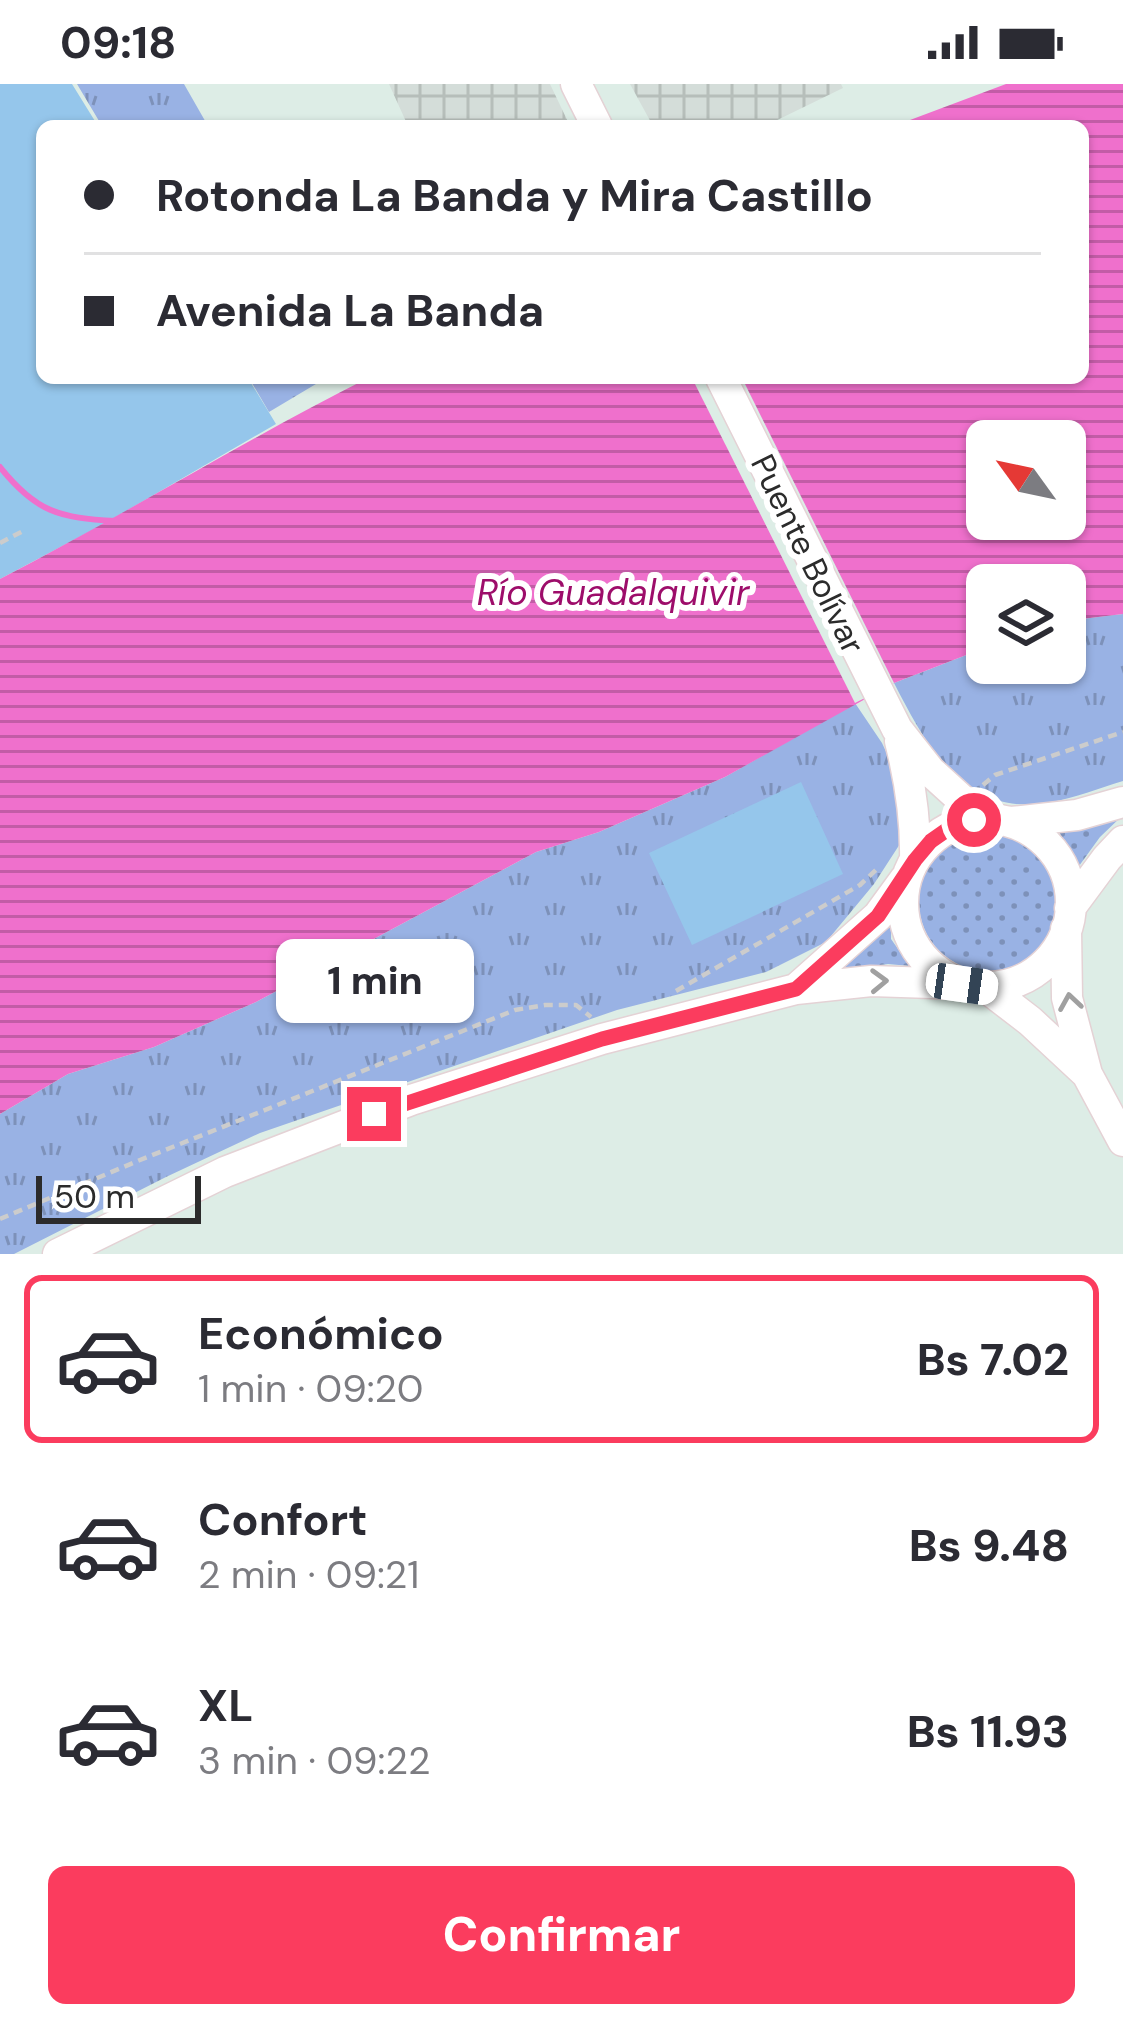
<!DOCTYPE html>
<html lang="es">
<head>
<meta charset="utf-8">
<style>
	:root { --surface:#fff; --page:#f2f2f3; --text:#2b2b33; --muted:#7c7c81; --line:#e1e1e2; --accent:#fb3c5e }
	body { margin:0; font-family:"DM Sans",sans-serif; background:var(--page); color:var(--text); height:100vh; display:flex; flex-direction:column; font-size:45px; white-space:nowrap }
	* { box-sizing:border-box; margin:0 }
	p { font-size:39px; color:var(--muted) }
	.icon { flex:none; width:66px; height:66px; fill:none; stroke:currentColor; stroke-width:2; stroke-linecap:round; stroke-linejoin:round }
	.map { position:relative; height:1170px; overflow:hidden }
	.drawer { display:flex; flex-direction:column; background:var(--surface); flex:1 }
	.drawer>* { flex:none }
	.top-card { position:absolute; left:36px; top:36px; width:1053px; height:264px; border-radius:18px; box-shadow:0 3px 9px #0004; display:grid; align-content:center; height:264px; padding:0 48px; background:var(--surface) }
	.needle { width:78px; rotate:303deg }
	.tools { position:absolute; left:966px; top:336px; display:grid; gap:24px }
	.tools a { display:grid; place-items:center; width:120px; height:120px; border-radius:18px; background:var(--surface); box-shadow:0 3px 9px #0004; font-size:60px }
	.scale { position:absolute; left:36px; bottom:30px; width:165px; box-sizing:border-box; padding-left:12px; border:6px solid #2b2b2b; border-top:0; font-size:33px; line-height:42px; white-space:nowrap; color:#2b2b2b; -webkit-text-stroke:9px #fff; paint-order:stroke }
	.end { position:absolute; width:54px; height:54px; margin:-27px; border:15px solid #fb3c5e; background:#fff; box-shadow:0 0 0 6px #fff }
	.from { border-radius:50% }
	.bubble { position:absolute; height:84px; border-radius:18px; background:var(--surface); box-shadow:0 3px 9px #0004; font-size:39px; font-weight:800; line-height:84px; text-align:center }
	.car { position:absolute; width:36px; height:72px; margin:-36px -18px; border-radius:15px; box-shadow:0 0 9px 3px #0007; background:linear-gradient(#fff 24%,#345 0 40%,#fff 0 76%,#345 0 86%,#fff 0) }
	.top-card b { display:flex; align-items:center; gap:42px; height:114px; font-size:45px }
	.top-card b+b { border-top:3px solid var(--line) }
	.top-card i { width:30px; height:30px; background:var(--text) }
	ul { padding:21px 0 0; list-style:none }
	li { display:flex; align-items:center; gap:36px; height:168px; margin:0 24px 18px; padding:0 24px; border:6px solid transparent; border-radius:18px }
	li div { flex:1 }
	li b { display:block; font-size:45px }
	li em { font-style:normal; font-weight:800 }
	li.on { border-color:var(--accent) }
	li>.icon { width:108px; height:108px; stroke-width:1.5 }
	.button { display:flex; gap:24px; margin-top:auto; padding:24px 48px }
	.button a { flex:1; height:138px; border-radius:18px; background:var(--accent); color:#fff; font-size:48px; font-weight:800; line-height:138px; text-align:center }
	.status { display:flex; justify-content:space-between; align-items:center; height:84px; padding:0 60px; background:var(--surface); direction:ltr }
	.status svg { height:33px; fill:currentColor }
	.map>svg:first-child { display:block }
	.grass { fill:url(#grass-dots) }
	.park { fill:url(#park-tufts) }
	.pitch { fill:#95c6eb }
	.plaza { fill:url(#plaza-grid) }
	.water { fill:url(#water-rules); fill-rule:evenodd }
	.pier { fill:#ddede6 }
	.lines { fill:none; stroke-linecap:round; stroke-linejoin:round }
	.stream { stroke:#ef70cc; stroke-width:6 }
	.secondary-casing { stroke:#e4d2d5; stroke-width:33 }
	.path { stroke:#ccc; stroke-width:4.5; stroke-dasharray:9 6; stroke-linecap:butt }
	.secondary { stroke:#fff; stroke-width:30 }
	.oneway { stroke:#a0a0a0 }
	.route { stroke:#fb3c5e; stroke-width:15 }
	.labels { text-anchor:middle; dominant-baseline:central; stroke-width:12; stroke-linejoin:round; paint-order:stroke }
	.street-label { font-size:33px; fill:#2b2b2b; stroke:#fff }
	.water-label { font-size:36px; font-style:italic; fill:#9d0d6a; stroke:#fff }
</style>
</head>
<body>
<div class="status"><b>09:18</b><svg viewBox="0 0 49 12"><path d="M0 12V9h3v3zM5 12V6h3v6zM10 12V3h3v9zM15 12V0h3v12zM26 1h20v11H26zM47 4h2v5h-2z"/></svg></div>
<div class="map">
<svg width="1123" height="1170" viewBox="0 0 1123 1170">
	<defs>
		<pattern id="grass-dots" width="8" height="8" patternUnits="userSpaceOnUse" patternTransform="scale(3)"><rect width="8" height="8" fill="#99b2e4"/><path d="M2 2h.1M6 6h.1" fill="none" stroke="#7d91b9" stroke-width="1.8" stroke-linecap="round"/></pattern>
		<pattern id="park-tufts" width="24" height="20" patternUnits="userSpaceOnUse" patternTransform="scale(3)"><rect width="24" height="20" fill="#99b2e4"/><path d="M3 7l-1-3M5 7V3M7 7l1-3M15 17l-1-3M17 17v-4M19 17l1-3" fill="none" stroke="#7d91b9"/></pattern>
		<pattern id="plaza-grid" width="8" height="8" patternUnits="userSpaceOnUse" patternTransform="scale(3)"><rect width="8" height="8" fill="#d4ddd9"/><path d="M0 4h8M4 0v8" fill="none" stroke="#b6beba"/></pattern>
		<pattern id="water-rules" width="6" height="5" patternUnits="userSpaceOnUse" patternTransform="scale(3)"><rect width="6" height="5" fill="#ef70cc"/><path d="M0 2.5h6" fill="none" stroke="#c25ca6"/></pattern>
	</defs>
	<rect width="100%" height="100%" fill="#ddede6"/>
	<!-- grass -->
	<path class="grass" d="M1123,731L1100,753L1079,782L1059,748Z
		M919 818a69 69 0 1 1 138 0a69 69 0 1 1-138 0Z
		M891,826V855L910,882L888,880L824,889Z"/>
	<!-- park -->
	<path class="park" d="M77,0H184L208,42H102Z
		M249,294H326L269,328Z
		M1123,530V697C1099,704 1075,714 1051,718C965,735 927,663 894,599L987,563V579H1065V537Z
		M855,619L882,659L906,711L907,749L874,800L826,858L766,888L617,926L260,1049L166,1093L14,1170H0V1030L68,990L154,963L256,918L536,768L599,748L725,693Z"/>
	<!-- pitch -->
	<path class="pitch" d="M0,0H72L98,42H42V294H248L276,340L102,441L0,495Z
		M801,698L843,790L692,861L649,769Z"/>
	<!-- plaza -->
	<path class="plaza" d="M389,0H550L570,42H408Z
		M630,0H841L843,4L765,42H653Z"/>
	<!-- water -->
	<path class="water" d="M1006,0H1123V530L1065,537V501H987V563L894,599L725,693L599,748L536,768L256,918L154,963L68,990L0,1030V495C124,431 243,357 368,294H1083V42H894ZM987,357H1065V435H987Z"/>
	<!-- pier -->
	<path class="pier" d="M692,294H742L894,599L855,619Z"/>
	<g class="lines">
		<!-- stream -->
		<path class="stream" d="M0,383C36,428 59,434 116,437"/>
		<defs>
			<path id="secondary" d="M576,0L597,42
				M721,294L897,645L930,687L962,716L998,736
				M900,657C910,697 916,734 915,775
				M903 819a84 84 0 1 1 168 0a84 84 0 1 1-168 0Z
				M1011,738L1077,731L1123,718
				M1070,824L1107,774L1123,757
				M1066,845L1067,914L1087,990L1123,1057
				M987,904L1030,937L1087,990
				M796,905L878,832L905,795
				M58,1170L225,1088L411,1016L602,955L796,905L871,897L962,900"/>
		</defs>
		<!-- secondary casing -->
		<use href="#secondary" class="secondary-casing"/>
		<!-- path -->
		<path class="path" d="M0,459L23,447
			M983,701L995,691L1123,648
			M676,907L860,801L880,782
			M0,1135L140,1076L515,926L545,921H576L591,933"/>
		<!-- secondary -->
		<use href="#secondary" class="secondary"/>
	</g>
	<!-- one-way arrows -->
	<defs><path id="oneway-chevron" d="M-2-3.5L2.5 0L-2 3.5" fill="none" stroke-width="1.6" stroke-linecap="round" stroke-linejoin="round" transform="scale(3)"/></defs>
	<g class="oneway">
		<use href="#oneway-chevron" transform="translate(879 897) rotate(-2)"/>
		<use href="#oneway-chevron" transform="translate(1070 918) rotate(-99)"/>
	</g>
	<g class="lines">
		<!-- route -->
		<path class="route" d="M374,1030L602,955L796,905L878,832L915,776L931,757L951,743L974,736"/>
	</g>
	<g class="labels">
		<!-- street labels -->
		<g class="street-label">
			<text transform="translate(808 470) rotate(64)">Puente Bolívar</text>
		</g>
		<!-- water labels -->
		<g class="water-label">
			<text x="613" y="508">Río Guadalquivir</text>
		</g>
	</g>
</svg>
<div class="tools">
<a><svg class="needle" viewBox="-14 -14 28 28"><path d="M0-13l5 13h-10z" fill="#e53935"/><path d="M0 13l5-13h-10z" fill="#7c7c81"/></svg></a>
<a><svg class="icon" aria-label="layers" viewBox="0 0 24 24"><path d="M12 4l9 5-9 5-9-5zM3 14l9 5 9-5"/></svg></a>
</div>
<div class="scale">50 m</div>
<i class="end from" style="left:974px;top:736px"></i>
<i class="end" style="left:374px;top:1030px"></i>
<div class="bubble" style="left:276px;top:855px;width:198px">1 min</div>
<i class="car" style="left:962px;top:900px;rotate:98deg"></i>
<div class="top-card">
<b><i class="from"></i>Rotonda La Banda y Mira Castillo</b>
<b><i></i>Avenida La Banda</b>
</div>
</div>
<section class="drawer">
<ul>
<li class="on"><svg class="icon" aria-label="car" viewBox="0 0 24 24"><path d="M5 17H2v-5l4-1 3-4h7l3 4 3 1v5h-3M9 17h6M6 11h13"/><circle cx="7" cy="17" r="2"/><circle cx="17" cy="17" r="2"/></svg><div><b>Económico</b><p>1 min · 09:20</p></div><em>Bs 7.02</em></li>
<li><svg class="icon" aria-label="car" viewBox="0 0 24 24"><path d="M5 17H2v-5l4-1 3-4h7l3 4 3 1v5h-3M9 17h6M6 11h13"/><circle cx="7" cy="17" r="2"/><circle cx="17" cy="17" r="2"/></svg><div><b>Confort</b><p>2 min · 09:21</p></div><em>Bs 9.48</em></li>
<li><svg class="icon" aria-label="car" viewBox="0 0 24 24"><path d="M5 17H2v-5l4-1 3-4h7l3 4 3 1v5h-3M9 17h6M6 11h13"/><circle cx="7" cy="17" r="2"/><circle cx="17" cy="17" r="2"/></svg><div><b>XL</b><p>3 min · 09:22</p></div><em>Bs 11.93</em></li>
</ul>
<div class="button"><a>Confirmar</a></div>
</section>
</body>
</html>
